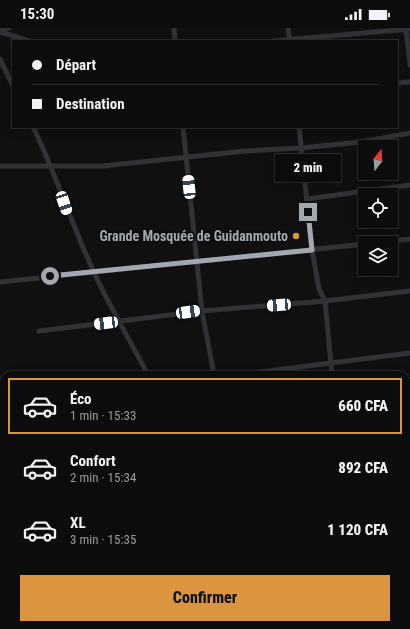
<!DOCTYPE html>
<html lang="fr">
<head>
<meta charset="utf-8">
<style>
	:root { --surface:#0c0c0d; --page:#151516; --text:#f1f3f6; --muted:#9a9b9d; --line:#2c2c2e; --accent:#db953e }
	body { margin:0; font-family:"Roboto Condensed",sans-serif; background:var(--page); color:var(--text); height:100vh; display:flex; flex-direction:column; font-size:15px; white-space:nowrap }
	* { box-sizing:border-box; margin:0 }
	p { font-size:13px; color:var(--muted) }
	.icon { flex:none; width:22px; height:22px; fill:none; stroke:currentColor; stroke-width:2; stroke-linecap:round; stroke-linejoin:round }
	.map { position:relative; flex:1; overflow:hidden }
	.drawer { position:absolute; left:0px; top:343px; width:410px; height:258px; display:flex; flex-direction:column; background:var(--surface); border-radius:12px 12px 0 0; box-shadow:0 2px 10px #0003,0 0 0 1px var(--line) }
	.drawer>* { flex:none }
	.top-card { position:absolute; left:12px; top:12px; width:386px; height:88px; border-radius:0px; box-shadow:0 2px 10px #0003,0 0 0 1px var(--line); display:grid; align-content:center; height:88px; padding:0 20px; background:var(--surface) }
	.needle { width:26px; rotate:17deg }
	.fabs { position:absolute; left:358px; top:112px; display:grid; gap:8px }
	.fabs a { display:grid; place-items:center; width:40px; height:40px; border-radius:0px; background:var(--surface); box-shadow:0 2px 10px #0003,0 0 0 1px var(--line); font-size:20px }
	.end { position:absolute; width:18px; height:18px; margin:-9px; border:5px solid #a3a8b0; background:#111; box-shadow:0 0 0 2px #111 }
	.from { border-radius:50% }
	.bubble { position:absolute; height:28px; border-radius:0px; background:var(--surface); box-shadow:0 2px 10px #0003,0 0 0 1px var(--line); font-size:13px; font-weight:800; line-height:28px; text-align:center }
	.car { position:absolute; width:12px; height:24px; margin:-12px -6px; border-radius:5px; box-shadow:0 0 3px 1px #0007; background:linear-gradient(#fff 24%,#345 0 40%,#fff 0 76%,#345 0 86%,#fff 0) }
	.top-card b { display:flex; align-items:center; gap:14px; height:38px; font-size:15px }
	.top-card b+b { border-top:1px solid var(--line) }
	.top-card i { width:10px; height:10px; background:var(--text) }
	ul { padding:7px 0 0; list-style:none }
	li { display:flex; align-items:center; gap:12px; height:56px; margin:0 8px 6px; padding:0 12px; border:2px solid transparent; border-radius:0px }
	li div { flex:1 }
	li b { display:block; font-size:15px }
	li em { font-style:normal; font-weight:800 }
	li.active { border-color:var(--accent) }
	li>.icon { width:36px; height:36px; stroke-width:1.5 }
	.action { display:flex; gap:8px; margin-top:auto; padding:8px 20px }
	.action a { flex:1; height:46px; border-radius:0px; background:var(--accent); color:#111; font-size:16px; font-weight:800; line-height:46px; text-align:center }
	.status { display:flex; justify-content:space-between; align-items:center; height:28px; padding:0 20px; background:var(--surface); direction:ltr }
	.status svg { height:11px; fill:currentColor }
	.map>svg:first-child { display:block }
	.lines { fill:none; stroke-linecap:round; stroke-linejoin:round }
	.minor { stroke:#313235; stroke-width:5 }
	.route { stroke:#a3a8b0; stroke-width:5 }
	.poi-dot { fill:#db953e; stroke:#0b0b0c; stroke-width:1.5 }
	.labels { text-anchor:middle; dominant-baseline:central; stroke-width:3.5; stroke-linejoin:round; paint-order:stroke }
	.poi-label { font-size:14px; font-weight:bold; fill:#a3a8b0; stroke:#0b0b0c; text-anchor:end }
</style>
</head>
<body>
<div class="status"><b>15:30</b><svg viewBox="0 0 49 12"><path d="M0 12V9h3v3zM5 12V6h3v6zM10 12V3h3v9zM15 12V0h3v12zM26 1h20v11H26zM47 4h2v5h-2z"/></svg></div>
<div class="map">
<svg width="410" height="601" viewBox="0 0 410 601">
	<rect width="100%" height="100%" fill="#101011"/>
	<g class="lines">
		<!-- minor -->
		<path class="minor" d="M174,0L175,13
			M288,0L290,13
			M406,0L410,37
			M0,3L9,0
			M0,4L29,13
			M272,13L410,1
			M0,31L13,58
			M397,55L410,54
			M33,99C56,146 71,195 93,242C109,278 130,312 148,347
			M183,99L202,283L214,347
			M299,99L312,222L319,261L325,273L332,347
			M0,138H103L245,123L301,120L361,114L410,105
			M307,171L410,157
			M376,215L410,211
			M0,254L365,216
			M39,303L202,283L325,273L410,263
			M213,347L245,346L410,325
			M406,389H410
			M406,448L410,447
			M406,476L410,473
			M0,511L4,510
			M0,535L4,541
			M28,597L30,601
			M141,597L144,601
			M182,597L191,601
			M277,597L279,601"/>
	</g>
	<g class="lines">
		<!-- route -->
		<path class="route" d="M50,248L312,222L308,184"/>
	</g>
	<!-- markers -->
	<circle class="poi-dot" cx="296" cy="208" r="4"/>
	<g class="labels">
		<!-- poi labels -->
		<g class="poi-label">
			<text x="288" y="208">Grande Mosquée de Guidanmouto</text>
		</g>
	</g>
</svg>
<div class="fabs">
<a><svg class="needle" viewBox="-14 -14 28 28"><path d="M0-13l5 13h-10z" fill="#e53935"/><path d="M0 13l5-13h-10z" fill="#9a9b9d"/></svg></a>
<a><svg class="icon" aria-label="locate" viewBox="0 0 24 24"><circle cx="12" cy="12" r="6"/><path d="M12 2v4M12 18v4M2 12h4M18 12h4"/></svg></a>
<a><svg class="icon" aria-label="layers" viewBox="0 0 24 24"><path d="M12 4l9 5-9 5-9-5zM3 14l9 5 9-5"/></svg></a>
</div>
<i class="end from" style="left:50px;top:248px"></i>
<i class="end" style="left:308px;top:184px"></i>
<div class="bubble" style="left:275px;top:126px;width:66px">2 min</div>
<i class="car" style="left:189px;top:159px;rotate:354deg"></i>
<i class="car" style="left:64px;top:175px;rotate:161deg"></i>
<i class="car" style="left:279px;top:277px;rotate:266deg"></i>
<i class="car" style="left:188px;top:284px;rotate:82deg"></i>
<i class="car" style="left:106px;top:295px;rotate:263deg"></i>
<div class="top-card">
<b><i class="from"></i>Départ</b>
<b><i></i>Destination</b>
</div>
<section class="drawer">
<ul>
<li class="active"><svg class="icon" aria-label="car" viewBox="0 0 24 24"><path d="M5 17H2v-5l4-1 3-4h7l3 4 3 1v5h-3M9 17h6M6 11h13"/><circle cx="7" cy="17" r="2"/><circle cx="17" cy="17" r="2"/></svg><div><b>Éco</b><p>1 min · 15:33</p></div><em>660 CFA</em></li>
<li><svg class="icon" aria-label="car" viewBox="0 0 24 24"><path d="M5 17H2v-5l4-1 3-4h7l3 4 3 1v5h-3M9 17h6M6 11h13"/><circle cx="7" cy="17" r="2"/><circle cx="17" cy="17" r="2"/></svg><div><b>Confort</b><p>2 min · 15:34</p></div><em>892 CFA</em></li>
<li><svg class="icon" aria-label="car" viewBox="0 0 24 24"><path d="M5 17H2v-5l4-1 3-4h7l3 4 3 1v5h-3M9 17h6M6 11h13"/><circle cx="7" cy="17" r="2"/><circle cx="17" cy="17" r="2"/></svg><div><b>XL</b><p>3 min · 15:35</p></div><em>1 120 CFA</em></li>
</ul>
<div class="action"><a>Confirmer</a></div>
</section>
</div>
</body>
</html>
